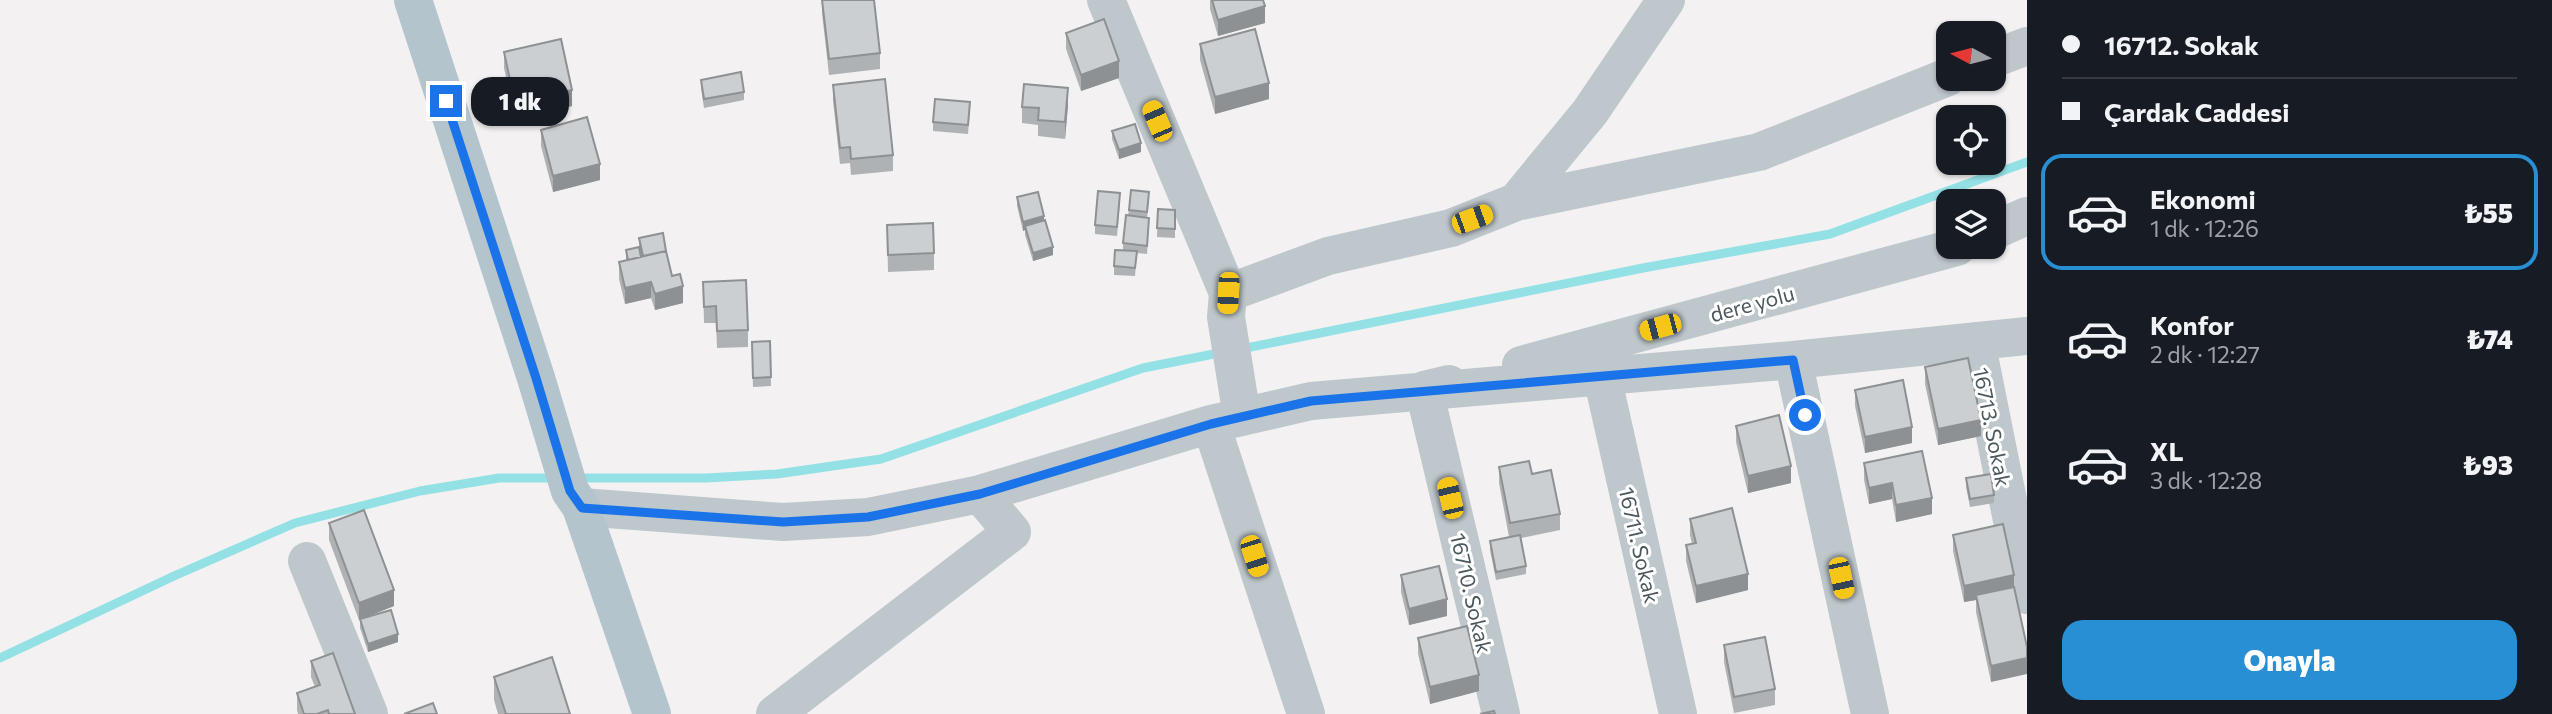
<!DOCTYPE html>
<html lang="tr">
<head>
<meta charset="utf-8">
<style>
	:root { --surface:#171b24; --page:#242831; --text:#f1f3f6; --muted:#9ea1a6; --line:#363941; --accent:#298fd5 }
	body { margin:0; font-family:Commissioner,sans-serif; background:var(--page); color:var(--text); height:100vh; display:flex; flex-direction:column; font-size:26px; white-space:nowrap }
	* { box-sizing:border-box; margin:0 }
	p { font-size:23px; color:var(--muted) }
	.icon { flex:none; width:38px; height:38px; fill:none; stroke:currentColor; stroke-width:2; stroke-linecap:round; stroke-linejoin:round }
	.map { position:relative; flex:1; overflow:hidden }
	.side { display:flex; flex-direction:column; background:var(--surface); width:525px }
	.side>* { flex:none }
	.banner { display:grid; align-content:center; height:154px; padding:0 35px; background:var(--surface) }
	.needle { width:46px; rotate:277deg }
	.fabs { position:absolute; left:1936px; top:21px; display:grid; gap:14px }
	.fabs a { display:grid; place-items:center; width:70px; height:70px; border-radius:14px; background:var(--surface); box-shadow:0 2px 5px #0004; font-size:35px }
	.end { position:absolute; width:32px; height:32px; margin:-16px; border:9px solid #1a73e8; background:#fff; box-shadow:0 0 0 4px #fff }
	.from { border-radius:50% }
	.bubble { position:absolute; height:49px; border-radius:21px; background:var(--surface); box-shadow:0 2px 5px #0004; font-size:23px; font-weight:800; line-height:49px; text-align:center }
	.car { position:absolute; width:21px; height:42px; margin:-21px -10px; border-radius:9px; box-shadow:0 0 5px 2px #0007; background:linear-gradient(#f5c518 24%,#345 0 40%,#f5c518 0 76%,#345 0 86%,#f5c518 0) }
	.banner b { display:flex; align-items:center; gap:24px; height:66px; font-size:26px }
	.banner b+b { border-top:2px solid var(--line) }
	.banner i { width:18px; height:18px; background:var(--text) }
	ul { padding:0; list-style:none }
	li { display:flex; align-items:center; gap:21px; height:116px; margin:0 14px 10px; padding:0 21px; border:4px solid transparent; border-radius:21px }
	li div { flex:1 }
	li b { display:block; font-size:26px }
	li em { font-style:normal; font-weight:800 }
	li.current { border-color:var(--accent) }
	li>.icon { width:63px; height:63px; stroke-width:1.5 }
	.button { display:flex; gap:14px; margin-top:auto; padding:14px 35px }
	.button a { flex:1; height:80px; border-radius:21px; background:var(--accent); color:#fff; font-size:28px; font-weight:800; line-height:80px; text-align:center }
	main { display:flex; flex:1; min-height:0 }
	.map>svg:first-child { display:block }
	.lines { fill:none; stroke-linecap:round; stroke-linejoin:round }
	.stream { stroke:#94e1e5; stroke-width:9 }
	.minor { stroke:#bec7cc; stroke-width:38 }
	.major { stroke:#b3c4cd; stroke-width:38 }
	.wall { fill:#afb2b5 }
	.shaded-wall { fill:#8e9193 }
	.building { fill:#cbcfd2; stroke:#8e9193; stroke-width:2 }
	.route { stroke:#1a73e8; stroke-width:9 }
	.labels { text-anchor:middle; dominant-baseline:central; stroke-width:6; stroke-linejoin:round; paint-order:stroke }
	.street-label { font-size:21px; fill:#4a575d; stroke:#fff }
</style>
</head>
<body>
<main>
<div class="map">
<svg width="2027" height="714" viewBox="0 0 2027 714">
	<rect width="100%" height="100%" fill="#f3f1f1"/>
	<g class="lines">
		<!-- stream -->
		<path class="stream" d="M1241,349L1643,268L1830,234L2027,162
			M577,478H706L777,474L881,459L1143,368L1224,352
			M0,658L174,576L295,523L420,491L499,478H556"/>
		<!-- minor -->
		<path class="minor" d="M1106,0L1228,293L1226,317L1242,417
			M1993,59L2027,46
			M1516,202L1759,152L1948,77
			M1993,231L2027,216
			M1228,293L1328,256L1451,228L1516,202L1590,112L1666,0
			M1976,341L2027,595
			M1793,360L1870,714
			M1521,365L1957,247
			M1602,376L1678,714
			M1449,384L1424,390L1501,714
			M1211,424L1306,714
			M581,507L783,522L868,517L980,494L1211,424L1311,401L1793,360L2027,336
			M307,561L369,714
			M775,714L1012,532L980,494"/>
		<!-- major -->
		<path class="major" d="M413,0L536,378L570,491L581,507L652,714"/>
	</g>
	<!-- wall -->
	<path class="wall" d="M822,0L880,53V69L829,75L822,13Z
		M1210,0H1263L1265,23L1218,36L1210,9Z
		M1066,33L1119,78L1081,91L1066,49Z
		M1200,44L1269,99L1215,114L1200,60Z
		M504,52L572,106L515,119L504,68Z
		M701,80L744,92V100L704,108L701,88Z
		M833,85L893,155V171L851,175L850,163L840,164L833,101Z
		M1068,105L1065,139L1038,136V125L1022,123V107Z
		M970,110L968,134L933,131V122Z
		M541,130L600,180L553,192L541,146Z
		M1112,131L1141,152L1119,159L1112,139Z
		M1017,197L1044,220L1053,255L1033,261L1025,235V230L1023,231L1017,206Z
		M1149,200L1147,218L1149,226L1147,254L1137,253L1135,276L1114,275V266L1123,250V243L1129,210Z
		M1120,202L1117,236L1095,234V225Z
		M1158,209L1175,210V238L1157,237Z
		M887,225L934,253V270L888,272Z
		M639,238L672,276L683,303L655,310L651,298L625,304L619,279V262L626,260V250L639,247Z
		M703,282L748,330V347L717,348L716,323H704Z
		M770,341L771,386L753,387L752,342Z
		M1925,367L1981,436L1938,445L1925,384Z
		M1855,390L1912,443L1865,453L1855,406Z
		M1736,426L1791,483L1748,493L1736,442Z
		M1864,463L1932,514L1896,522L1892,499L1869,504L1864,480Z
		M1499,467L1532,474L1560,514V530L1521,538L1526,566V574L1496,580L1490,550V541L1509,537L1499,483Z
		M1966,478L1994,495V503L1970,507L1966,487Z
		M1690,519L1748,590L1696,603L1686,561V545L1692,544L1690,535Z
		M329,523L394,606L359,620L329,540Z
		M2003,524L1991,682L1976,612V600L1964,602L1953,551V535Z
		M1401,575L1447,616L1409,625L1401,592Z
		M360,619L398,642L368,652L360,628Z
		M1418,638L1479,691L1430,704L1418,654Z
		M1724,645L1775,689V705L1734,713L1724,662Z
		M311,661L355,714H298L297,710V693L315,687L311,677Z
		M494,677L570,714H498L494,700Z"/>
	<!-- shaded-wall -->
	<path class="shaded-wall" d="M1265,6V23L1218,36V20Z
		M1119,61V78L1081,91V75Z
		M1269,83V99L1215,114V97Z
		M1068,88V105L1065,139V122Z
		M572,90V106L515,119V103Z
		M1141,143V152L1119,159V150Z
		M600,164V180L553,192V176Z
		M1044,216V225L1025,226V230L1023,231V222Z
		M1053,247V255L1033,261V253Z
		M651,282V298L625,304V288Z
		M683,286V303L655,310V294Z
		M1981,420V436L1938,445V429Z
		M1912,427V443L1865,453V437Z
		M1791,466V483L1748,493V476Z
		M1892,483V499L1869,504V488Z
		M1932,498V514L1896,522V505Z
		M1748,574V590L1696,603V586Z
		M2014,575V592L1976,595V600L1964,602V586Z
		M394,590V606L359,620V603Z
		M1447,599V616L1409,625V609Z
		M398,634V642L368,652V644Z
		M2027,658V674L1991,682V666Z
		M1479,675V691L1430,704V687Z"/>
	<!-- building -->
	<path class="building" d="M822,0H874L880,53L829,59Z
		M1212,0H1263L1265,6L1218,20Z
		M1104,19L1119,61L1081,75L1066,33Z
		M1255,29L1269,83L1215,97L1200,44Z
		M561,39L572,90L515,103L504,52Z
		M741,72L744,92L704,99L701,80Z
		M885,79L893,155L851,159L850,147L840,148L833,85Z
		M1024,84L1068,88L1065,122L1038,120L1039,108L1022,107Z
		M935,99L970,102L968,125L933,122Z
		M587,117L600,164L553,176L541,130Z
		M1135,124L1141,143L1119,150L1112,131Z
		M1131,190L1149,192L1147,212L1129,210Z
		M1098,191L1120,193L1117,227L1095,225Z
		M1038,192L1044,216L1023,222L1017,197Z
		M1158,209L1175,210V229L1157,228Z
		M1126,215L1149,218L1147,246L1123,243Z
		M1045,220L1053,247L1033,253L1025,226Z
		M933,223L934,253L888,255L887,225Z
		M663,233L666,251L643,256L639,238Z
		M639,247L641,257L628,260L626,250Z
		M1115,250L1137,251L1135,268L1114,266Z
		M666,251L672,276L680,274L683,286L655,294L651,282L625,288L619,262Z
		M746,280L748,330L717,331L716,306L704,307L703,282Z
		M770,341L771,377L753,378L752,342Z
		M1968,358L1981,420L1938,429L1925,367Z
		M1903,380L1912,427L1865,437L1855,390Z
		M1779,415L1791,466L1748,476L1736,426Z
		M1922,451L1932,498L1896,505L1892,483L1869,488L1864,463Z
		M1529,461L1532,474L1551,470L1560,514L1510,523L1499,467Z
		M1991,474L1994,495L1970,499L1966,478Z
		M1732,508L1748,574L1696,586L1686,545L1696,543L1690,519Z
		M364,510L394,590L359,603L329,523Z
		M2003,524L2014,575L1964,586L1953,535Z
		M1520,535L1526,566L1496,572L1490,541Z
		M1439,566L1447,599L1409,609L1401,575Z
		M2014,587L2027,647V658L1991,666L1976,595Z
		M391,610L398,634L368,644L360,619Z
		M1467,626L1479,675L1430,687L1418,638Z
		M1765,637L1775,689L1734,697L1724,645Z
		M333,653L355,714H329L328,710L317,714H304L297,693L320,685L311,661Z
		M552,657L570,714H506L494,677Z
		M433,703L437,714H404Z
		M1494,711L1495,714H1480Z"/>
	<g class="lines">
		<!-- route -->
		<path class="route" d="M446,101L536,378L570,491L582,508L783,522L868,517L980,494L1211,424L1311,401L1793,360L1805,415"/>
	</g>
	<g class="labels">
		<!-- street labels -->
		<g class="street-label">
			<text transform="translate(1752 303) rotate(-15)">dere yolu</text>
			<text transform="translate(1993 427) rotate(79)">16713. Sokak</text>
			<text transform="translate(1640 545) rotate(77)">16711. Sokak</text>
			<text transform="translate(1472 593) rotate(77)">16710. Sokak</text>
		</g>
	</g>
</svg>
<div class="fabs">
<a><svg class="needle" viewBox="-14 -14 28 28"><path d="M0-13l5 13h-10z" fill="#e53935"/><path d="M0 13l5-13h-10z" fill="#9ea1a6"/></svg></a>
<a><svg class="icon" aria-label="locate" viewBox="0 0 24 24"><circle cx="12" cy="12" r="6"/><path d="M12 2v4M12 18v4M2 12h4M18 12h4"/></svg></a>
<a><svg class="icon" aria-label="layers" viewBox="0 0 24 24"><path d="M12 4l9 5-9 5-9-5zM3 14l9 5 9-5"/></svg></a>
</div>
<i class="end from" style="left:1805px;top:415px"></i>
<i class="end" style="left:446px;top:101px"></i>
<div class="bubble" style="left:471px;top:77px;width:98px">1 dk</div>
<i class="car" style="left:1157px;top:121px;rotate:337deg"></i>
<i class="car" style="left:1472px;top:219px;rotate:70deg"></i>
<i class="car" style="left:1228px;top:293px;rotate:183deg"></i>
<i class="car" style="left:1660px;top:327px;rotate:255deg"></i>
<i class="car" style="left:1450px;top:498px;rotate:347deg"></i>
<i class="car" style="left:1254px;top:556px;rotate:162deg"></i>
<i class="car" style="left:1841px;top:578px;rotate:168deg"></i>
</div>
<section class="side">
<div class="banner">
<b><i class="from"></i>16712. Sokak</b>
<b><i></i>Çardak Caddesi</b>
</div>
<ul>
<li class="current"><svg class="icon" aria-label="car" viewBox="0 0 24 24"><path d="M5 17H2v-5l4-1 3-4h7l3 4 3 1v5h-3M9 17h6M6 11h13"/><circle cx="7" cy="17" r="2"/><circle cx="17" cy="17" r="2"/></svg><div><b>Ekonomi</b><p>1 dk · 12:26</p></div><em>₺55</em></li>
<li><svg class="icon" aria-label="car" viewBox="0 0 24 24"><path d="M5 17H2v-5l4-1 3-4h7l3 4 3 1v5h-3M9 17h6M6 11h13"/><circle cx="7" cy="17" r="2"/><circle cx="17" cy="17" r="2"/></svg><div><b>Konfor</b><p>2 dk · 12:27</p></div><em>₺74</em></li>
<li><svg class="icon" aria-label="car" viewBox="0 0 24 24"><path d="M5 17H2v-5l4-1 3-4h7l3 4 3 1v5h-3M9 17h6M6 11h13"/><circle cx="7" cy="17" r="2"/><circle cx="17" cy="17" r="2"/></svg><div><b>XL</b><p>3 dk · 12:28</p></div><em>₺93</em></li>
</ul>
<div class="button"><a>Onayla</a></div>
</section>
</main>
</body>
</html>
